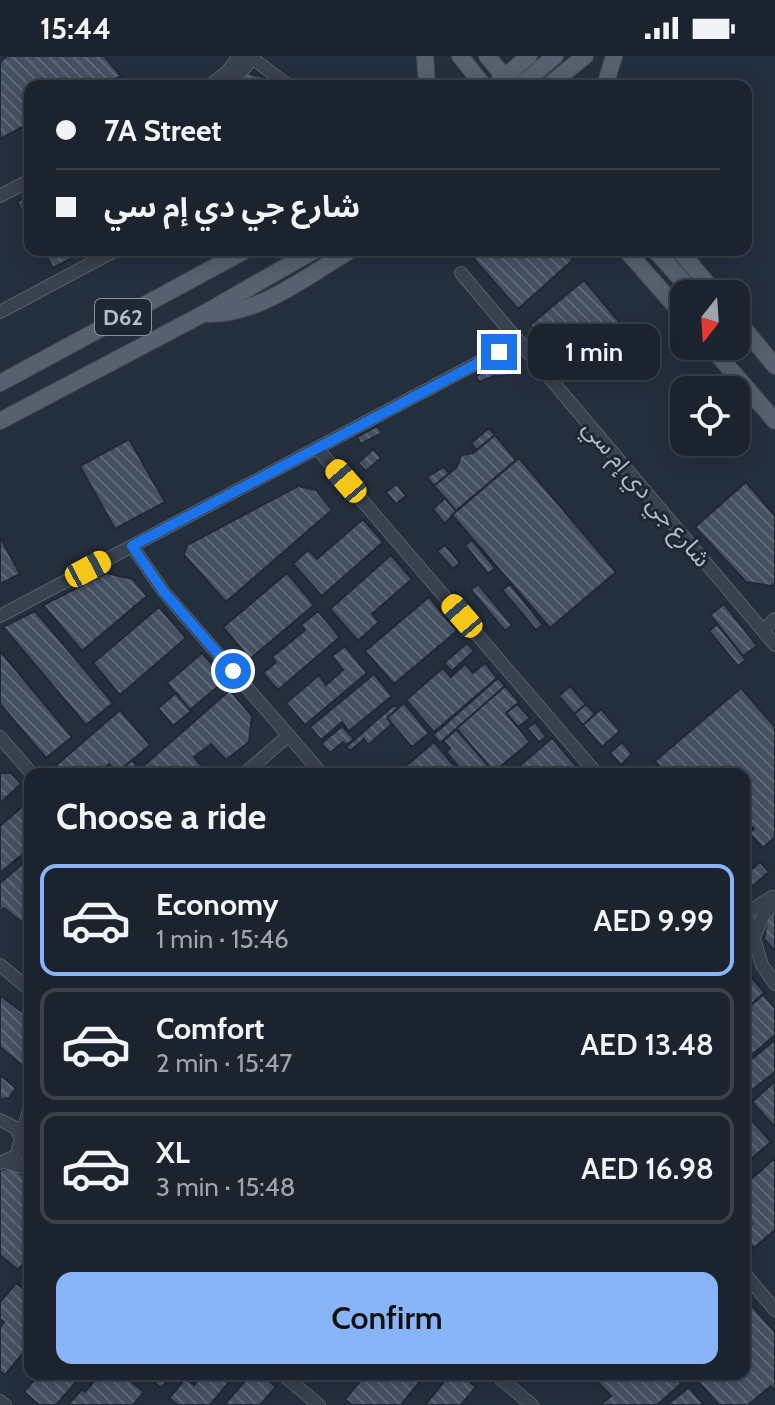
<!DOCTYPE html>
<html lang="en">
<head>
<meta charset="utf-8">
<style>
	:root { --surface:#1b232e; --page:#242b36; --text:#f1f3f6; --muted:#a0a4aa; --line:#39404a; --accent:#8ab4f8 }
	body { margin:0; font-family:Cabin,"Noto Sans Arabic",sans-serif; background:var(--page); color:var(--text); height:100vh; display:flex; flex-direction:column; font-size:30px; white-space:nowrap }
	* { box-sizing:border-box; margin:0 }
	p { font-size:26px; color:var(--muted) }
	.icon { flex:none; width:44px; height:44px; fill:none; stroke:currentColor; stroke-width:2; stroke-linecap:round; stroke-linejoin:round }
	.map { position:relative; flex:1; overflow:hidden }
	.details { position:absolute; left:24px; top:712px; width:726px; height:612px; display:flex; flex-direction:column; background:var(--surface); border-radius:16px; box-shadow:0 4px 20px #0003,0 0 0 2px var(--line) }
	.details>* { flex:none }
	.top-card { position:absolute; left:24px; top:24px; width:728px; height:176px; border-radius:16px; box-shadow:0 4px 20px #0003,0 0 0 2px var(--line); display:grid; align-content:center; height:176px; padding:0 32px; background:var(--surface) }
	.needle { width:52px; rotate:197deg }
	.buttons { position:absolute; left:670px; top:224px; display:grid; gap:16px }
	.buttons a { display:grid; place-items:center; width:80px; height:80px; border-radius:16px; background:var(--surface); box-shadow:0 4px 20px #0003,0 0 0 2px var(--line); font-size:40px }
	.end { position:absolute; width:36px; height:36px; margin:-18px; border:10px solid #1a73e8; background:#fff; box-shadow:0 0 0 4px #fff }
	.from { border-radius:50% }
	.bubble { position:absolute; height:56px; border-radius:16px; background:var(--surface); box-shadow:0 4px 20px #0003,0 0 0 2px var(--line); font-size:26px; font-weight:600; line-height:56px; text-align:center }
	.car { position:absolute; width:24px; height:48px; margin:-24px -12px; border-radius:10px; box-shadow:0 0 6px 2px #0007; background:linear-gradient(#f5c518 24%,#345 0 40%,#f5c518 0 76%,#345 0 86%,#f5c518 0) }
	.top-card b { display:flex; align-items:center; gap:28px; height:76px; font-size:30px }
	.top-card b+b { border-top:2px solid var(--line) }
	.top-card i { width:20px; height:20px; background:var(--text) }
	ul { padding:0; list-style:none }
	li { display:flex; align-items:center; gap:24px; height:112px; margin:0 16px 12px; padding:0 16px; border:4px solid var(--line); border-radius:16px }
	li div { flex:1 }
	li b { display:block; font-size:30px }
	li em { font-style:normal; font-weight:600 }
	li.selected { border-color:var(--accent) }
	li>.icon { width:72px; height:72px; stroke-width:1.5 }
	h2 { padding:0 32px; font-size:36px; line-height:96px }
	.primary-button { display:flex; gap:16px; margin-top:auto; padding:16px 32px }
	.primary-button a { flex:1; height:92px; border-radius:16px; background:var(--accent); color:#111; font-size:32px; font-weight:600; line-height:92px; text-align:center }
	.status { display:flex; justify-content:space-between; align-items:center; height:56px; padding:0 40px; background:var(--surface); direction:ltr }
	.status svg { height:22px; fill:currentColor }
	.map>svg:first-child { display:block }
	.building { fill:url(#building-back-hatch); stroke:#1f2835; stroke-width:2 }
	.lines { fill:none; stroke-linecap:round; stroke-linejoin:round }
	.minor-casing { stroke:#565f6c; stroke-width:14 }
	.major-casing { stroke:#414a57; stroke-width:18 }
	.minor { stroke:#38414e; stroke-width:12 }
	.major { stroke:#56606e; stroke-width:16 }
	.route { stroke:#1a73e8; stroke-width:10 }
	.labels { text-anchor:middle; dominant-baseline:central; stroke-width:6; stroke-linejoin:round; paint-order:stroke }
	.shield { fill:#1d2633; stroke:#878f9c; stroke-width:2 }
	.shield-label { font-size:22px; font-weight:bold; fill:#b4bcc9 }
	.street-label { font-size:24px; fill:#b4bcc9; stroke:#1d2633 }
</style>
</head>
<body>
<div class="status"><b>15:44</b><svg viewBox="0 0 49 12"><path d="M0 12V9h3v3zM5 12V6h3v6zM10 12V3h3v9zM15 12V0h3v12zM26 1h20v11H26zM47 4h2v5h-2z"/></svg></div>
<div class="map">
<svg width="775" height="1349" viewBox="0 0 775 1349">
	<defs>
		<pattern id="building-back-hatch" width="6" height="6" patternUnits="userSpaceOnUse" patternTransform="scale(2)"><rect width="6" height="6" fill="#455162"/><path d="M-1 5l2 2M0 0l6 6M5-1l2 2" fill="none" stroke="#5d6877"/></pattern>
	</defs>
	<rect width="100%" height="100%" fill="#242f3e"/>
	<!-- building -->
	<path class="building" d="M7,0H104L121,20L102,30H30V67L0,83V6Z
		M248,17L283,27L285,30H236L233,24Z
		M30,138V170L17,146Z
		M43,194H83L84,196L53,212Z
		M466,194H565L573,204L518,253Z
		M584,224L621,268L567,313L530,269Z
		M492,311H508L507,320H494L479,326L476,320Z
		M377,370L382,377L361,388L357,381Z
		M489,372L495,379L477,394L471,387Z
		M495,379L516,404L456,455L434,430L457,411L461,399L473,397Z
		M129,383L165,446L115,473L80,410Z
		M373,393L381,402L366,415L358,407Z
		M519,402L616,516L550,572L452,459Z
		M444,411L449,417L434,430L427,421Z
		M746,426L775,460V527L771,530L746,526L695,471Z
		M397,428L406,440L396,448L386,436Z
		M298,430L316,434L332,454L226,546L184,499L187,489Z
		M445,442L456,455L445,468L433,453Z
		M363,463L383,486L322,540L293,508L308,494L317,503Z
		M0,481L20,518L0,528Z
		M472,484L495,512L488,518L465,489Z
		M445,489L460,507L453,513L437,495Z
		M391,499L412,523L372,558L379,566L358,585L330,553Z
		M106,517L133,523L147,540L82,595L43,549Z
		M287,517L314,549L250,603L223,571Z
		M478,528L512,569L505,575L471,534Z
		M510,528L543,569L536,574L502,534Z
		M429,541L457,575L394,628L365,595Z
		M724,548L757,590L743,600L710,559Z
		M159,551L186,582L120,639L93,607Z
		M35,555L113,647L86,669L3,571Z
		M318,555L340,581L278,634L263,617L276,606L272,601L305,574L301,569Z
		M717,568L746,604L738,610L709,575Z
		M467,587L474,595L452,615L444,607Z
		M345,590L367,617L305,669L286,647L319,619L326,629L343,614L332,600Z
		M0,595L72,681L46,702L0,648Z
		M202,597L226,624L190,654L167,627Z
		M485,607L497,622L434,676L406,644L443,612L451,621L465,608L473,617Z
		M374,618L392,640L349,675L342,666L321,684L310,671Z
		M498,622L505,630L440,687L433,679Z
		M505,630L519,646L506,657L530,686L494,716L456,673Z
		M570,630L586,648L574,658L559,640Z
		M741,632L775,671V781L763,792L749,777L754,773L744,762V718H666L655,705Z
		M230,634L252,660L249,686L226,704L211,688L194,701L208,718H144L140,713Z
		M176,637L191,655L173,670L158,652Z
		M404,647L429,677L412,691L387,662Z
		M517,648L530,662L518,671L506,657Z
		M586,648L595,658L583,669L574,658Z
		M394,649L398,652L387,662L392,668L368,689L364,683L350,695L346,691Z
		M601,653L620,675L602,691L583,669Z
		M120,654L150,689L117,717L109,708L98,718H60L54,711Z
		M535,666L546,681L539,686L527,672Z
		M342,670L354,683L346,689L343,686L330,697L321,688Z
		M457,673L494,716L492,718H465L446,696L450,692L443,685Z
		M552,682L583,718H510Z
		M434,686L461,718H397Z
		M622,686L632,698L621,709L610,697Z
		M132,704L136,709L125,718H98L109,708L117,717Z
		M0,717H11L21,728L0,747Z
		M30,744V792L0,817V770Z
		M30,801V873L4,852L0,855V827Z
		M760,806L769,816L748,834L744,830V820Z
		M775,852V895L764,883L768,858Z
		M744,913L765,937L744,955Z
		M763,938L775,952V979L751,1000L744,992V955Z
		M0,939L30,962V1016L0,991Z
		M775,984V1016L746,1039L744,1036V1009Z
		M0,1019L16,1032L9,1042L0,1043Z
		M775,1025V1071L752,1046Z
		M750,1062L771,1086L744,1109V1067Z
		M775,1102V1174L754,1192L744,1181V1175L752,1168L744,1159V1129Z
		M14,1112L30,1126V1200L18,1214L0,1199V1114Z
		M16,1227L30,1239V1289L5,1319L0,1315V1271L4,1266L0,1263V1246Z
		M747,1244L775,1276V1335L771,1330L748,1349H719L691,1318H744V1246Z
		M39,1318H83L56,1349H39L24,1336Z
		M100,1318H122L144,1336L133,1349H68L82,1333L85,1336Z
		M144,1318H173L161,1332Z
		M204,1318H236L210,1349H178L169,1342L186,1322L194,1329Z
		M251,1318H261L276,1331L260,1349H224Z
		M366,1318H426L401,1349H352L345,1343Z
		M450,1318H461L476,1331L461,1349H425Z
		M590,1318H673L681,1328L657,1349H600L611,1340Z
		M689,1331L704,1349H667Z"/>
	<g class="lines">
		<defs>
			<path id="minor" d="M252,2L289,30
				M214,26L228,15L239,0
				M209,29C230,25 243,20 252,0
				M0,140L30,124
				M461,217L775,589
				M0,256L116,194
				M317,392L597,718
				M132,490L164,536L322,718
				M0,560L519,285
				M763,574L775,563
				M0,681L32,718
				M244,718L289,679
				M744,856L755,852L772,841
				M744,860C757,871 757,886 744,897
				M755,879L763,860L775,847
				M754,883L762,909L775,928
				M0,909L30,934
				M0,1064L16,1072L21,1083L16,1100L0,1107
				M21,1083L30,1050
				M5,1106L30,1113
				M744,1217L775,1254
				M282,1318L319,1349
				M495,1318L532,1349
				M0,1345L5,1349"/>
			<path id="major" d="M425,0L427,30
				M460,0L484,30
				M487,0L511,29
				M494,30L529,0
				M520,30L555,0
				M548,30L585,0
				M605,30L614,0
				M626,194L684,260
				M655,194L694,238
				M679,194L716,238
				M209,258C261,258 308,219 351,194
				M736,263L775,310
				M710,290L775,365
				M0,327L246,194
				M0,365L203,258L315,194"/>
		</defs>
		<!-- minor casing -->
		<use href="#minor" class="minor-casing"/>
		<!-- major casing -->
		<use href="#major" class="major-casing"/>
		<!-- minor -->
		<use href="#minor" class="minor"/>
		<!-- major -->
		<use href="#major" class="major"/>
	</g>
	<g class="lines">
		<!-- route -->
		<path class="route" d="M233,615L164,536L132,490L499,296"/>
	</g>
	<g class="labels">
		<!-- shield labels -->
		<rect class="shield" x="95" y="243" width="56" height="36" rx="6"/>
		<g class="shield-label">
			<text x="123" y="261">D62</text>
		</g>
		<!-- street labels -->
		<g class="street-label">
			<text transform="translate(647 437) rotate(50)">شارع جي دي إم سي</text>
		</g>
	</g>
</svg>
<div class="buttons">
<a><svg class="needle" viewBox="-14 -14 28 28"><path d="M0-13l5 13h-10z" fill="#e53935"/><path d="M0 13l5-13h-10z" fill="#a0a4aa"/></svg></a>
<a><svg class="icon" aria-label="locate" viewBox="0 0 24 24"><circle cx="12" cy="12" r="6"/><path d="M12 2v4M12 18v4M2 12h4M18 12h4"/></svg></a>
</div>
<i class="end from" style="left:233px;top:615px"></i>
<i class="end" style="left:499px;top:296px"></i>
<div class="bubble" style="left:528px;top:268px;width:132px">1 min</div>
<i class="car" style="left:346px;top:425px;rotate:319deg"></i>
<i class="car" style="left:88px;top:513px;rotate:62deg"></i>
<i class="car" style="left:462px;top:560px;rotate:319deg"></i>
<div class="top-card">
<b><i class="from"></i>7A Street</b>
<b><i></i>شارع جي دي إم سي</b>
</div>
<section class="details">
<h2>Choose a ride</h2>
<ul>
<li class="selected"><svg class="icon" aria-label="car" viewBox="0 0 24 24"><path d="M5 17H2v-5l4-1 3-4h7l3 4 3 1v5h-3M9 17h6M6 11h13"/><circle cx="7" cy="17" r="2"/><circle cx="17" cy="17" r="2"/></svg><div><b>Economy</b><p>1 min · 15:46</p></div><em>AED 9.99</em></li>
<li><svg class="icon" aria-label="car" viewBox="0 0 24 24"><path d="M5 17H2v-5l4-1 3-4h7l3 4 3 1v5h-3M9 17h6M6 11h13"/><circle cx="7" cy="17" r="2"/><circle cx="17" cy="17" r="2"/></svg><div><b>Comfort</b><p>2 min · 15:47</p></div><em>AED 13.48</em></li>
<li><svg class="icon" aria-label="car" viewBox="0 0 24 24"><path d="M5 17H2v-5l4-1 3-4h7l3 4 3 1v5h-3M9 17h6M6 11h13"/><circle cx="7" cy="17" r="2"/><circle cx="17" cy="17" r="2"/></svg><div><b>XL</b><p>3 min · 15:48</p></div><em>AED 16.98</em></li>
</ul>
<div class="primary-button"><a>Confirm</a></div>
</section>
</div>
</body>
</html>
